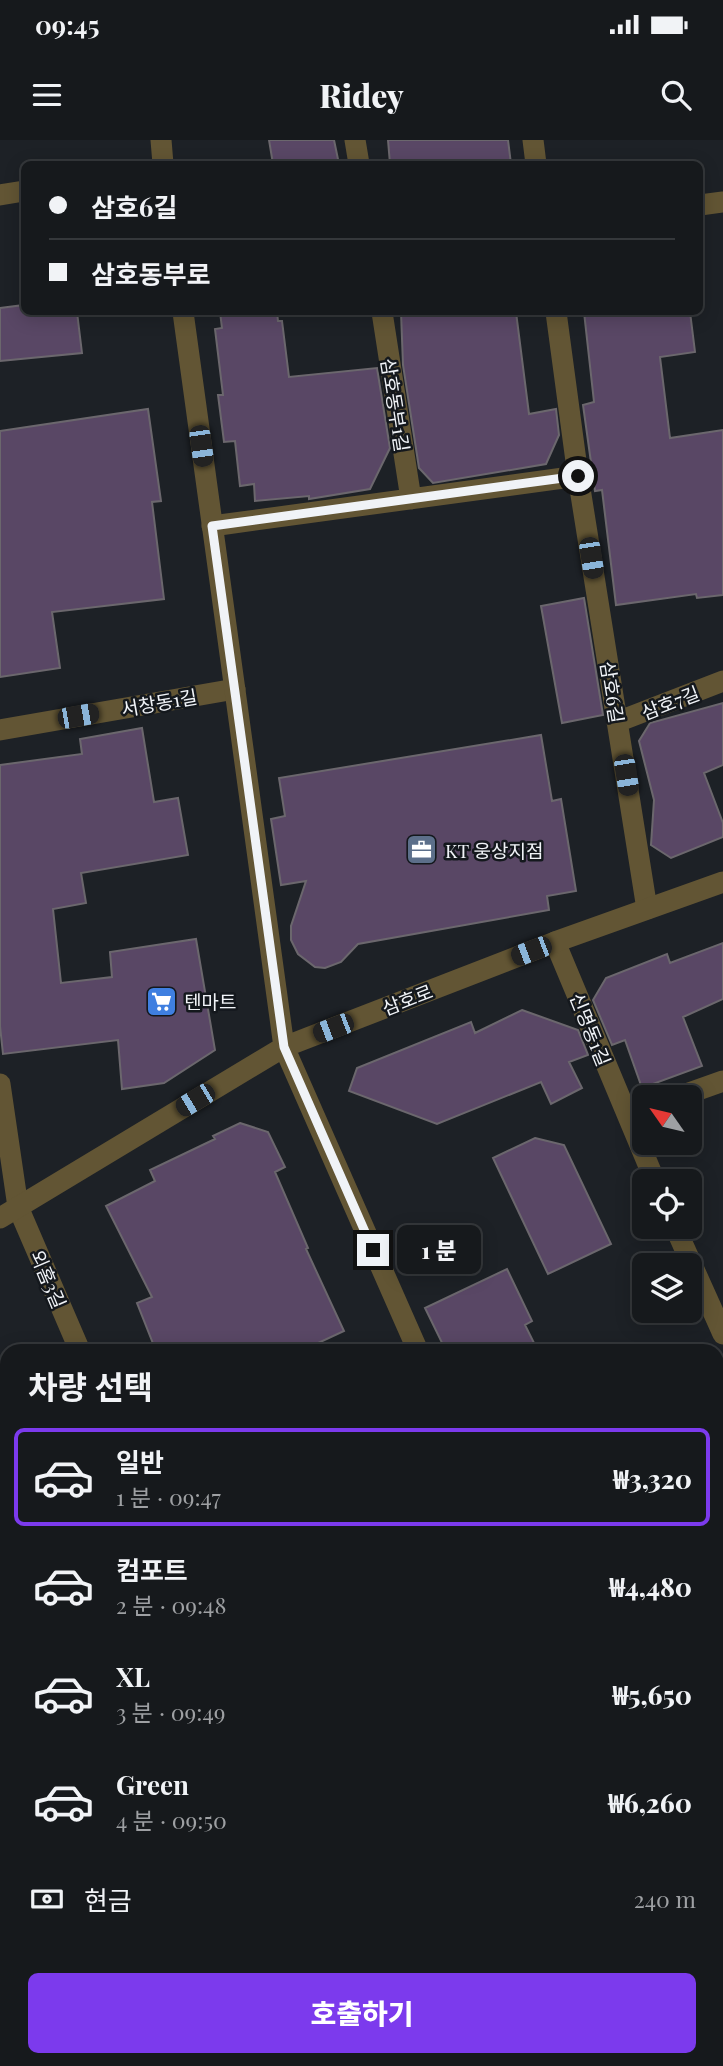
<!DOCTYPE html>
<html lang="ko">
<head>
<meta charset="utf-8">
<style>
	:root { --surface:#16191c; --page:#232629; --text:#f1f3f6; --muted:#9ea0a3; --line:#35383b; --accent:#7c3aed }
	body { margin:0; font-family:"Playfair Display","Noto Sans KR",serif; background:var(--page); color:var(--text); height:100vh; display:flex; flex-direction:column; font-size:26px; white-space:nowrap }
	* { box-sizing:border-box; margin:0 }
	p { font-size:23px; color:var(--muted) }
	.icon { flex:none; width:38px; height:38px; fill:none; stroke:currentColor; stroke-width:2; stroke-linecap:round; stroke-linejoin:round }
	.map { position:relative; flex:1; overflow:hidden }
	.panel { position:absolute; left:0px; top:1204px; width:724px; height:723px; display:flex; flex-direction:column; background:var(--surface); border-radius:21px 21px 0 0; box-shadow:0 4px 18px #0003,0 0 0 2px var(--line) }
	.panel>* { flex:none }
	.hud { position:absolute; left:21px; top:21px; width:682px; height:154px; border-radius:10px; box-shadow:0 4px 18px #0003,0 0 0 2px var(--line); display:grid; align-content:center; height:154px; padding:0 28px; background:var(--surface) }
	.needle { width:46px; rotate:304deg }
	.tools { position:absolute; left:632px; top:945px; display:grid; gap:14px }
	.tools a { display:grid; place-items:center; width:70px; height:70px; border-radius:10px; background:var(--surface); box-shadow:0 4px 18px #0003,0 0 0 2px var(--line); font-size:35px }
	.end { position:absolute; width:32px; height:32px; margin:-16px; border:9px solid #f0f3f7; background:#111; box-shadow:0 0 0 4px #111 }
	.from { border-radius:50% }
	.bubble { position:absolute; height:49px; border-radius:10px; background:var(--surface); box-shadow:0 4px 18px #0003,0 0 0 2px var(--line); font-size:23px; font-weight:800; line-height:49px; text-align:center }
	.car { position:absolute; width:21px; height:42px; margin:-21px -10px; border-radius:9px; box-shadow:0 0 5px 2px #0007; background:linear-gradient(#222 24%,#8ab4d8 0 40%,#222 0 76%,#8ab4d8 0 86%,#222 0) }
	.hud b { display:flex; align-items:center; gap:24px; height:66px; font-size:26px }
	.hud b+b { border-top:2px solid var(--line) }
	.hud i { width:18px; height:18px; background:var(--text) }
	ul { padding:0; list-style:none }
	li { display:flex; align-items:center; gap:21px; height:98px; margin:0 14px 10px; padding:0 14px; border:4px solid transparent; border-radius:10px }
	li div { flex:1 }
	li b { display:block; font-size:26px }
	li em { font-style:normal; font-weight:800 }
	li.current { border-color:var(--accent) }
	li>.icon { width:63px; height:63px; stroke-width:1.5 }
	h2 { padding:0 28px; font-size:32px; line-height:84px }
	.pay { display:flex; align-items:center; gap:18px; height:77px; padding:0 28px; font-size:26px }
	.pay p { margin-inline-start:auto }
	.button { display:flex; gap:14px; margin-top:auto; padding:14px 28px }
	.button a { flex:1; height:80px; border-radius:10px; background:var(--accent); color:#fff; font-size:28px; font-weight:800; line-height:80px; text-align:center }
	.status { display:flex; justify-content:space-between; align-items:center; height:49px; padding:0 35px; background:var(--surface); direction:ltr }
	.status svg { height:19px; fill:currentColor }
	header { display:flex; justify-content:space-between; align-items:center; height:91px; padding:0 28px; background:var(--surface); font-size:32px; font-weight:800 }
	.map>svg:first-child { display:block }
	.park { fill:url(#park-dots) }
	.building { fill:#594765; stroke:#6b676d; stroke-width:2 }
	.lines { fill:none; stroke-linecap:round; stroke-linejoin:round }
	.minor { stroke:#625534; stroke-width:21 }
	.tertiary { stroke:#625534; stroke-width:21 }
	.route { stroke:#f0f3f7; stroke-width:9 }
	.labels { text-anchor:middle; dominant-baseline:central; stroke-width:5; stroke-linejoin:round; paint-order:stroke }
	.street-label { font-size:19px; fill:#f0f3f7; stroke:#14181d }
	.poi-label { font-size:19px; fill:#f0f3f7; stroke:#14181d; text-anchor:start }
</style>
</head>
<body>
<div class="status"><b>09:45</b><svg viewBox="0 0 49 12"><path d="M0 12V9h3v3zM5 12V6h3v6zM10 12V3h3v9zM15 12V0h3v12zM26 1h20v11H26zM47 4h2v5h-2z"/></svg></div>
<header><svg class="icon" aria-label="menu" viewBox="0 0 24 24"><path d="M4 6h16M4 12h16M4 18h16"/></svg>Ridey<svg class="icon" aria-label="search" viewBox="0 0 24 24"><circle cx="10" cy="10" r="6"/><path d="M15 15l6 6"/></svg></header>
<div class="map">
<svg width="723" height="1926" viewBox="0 0 723 1926">
	<defs>
		<pattern id="park-dots" width="8" height="8" patternUnits="userSpaceOnUse" patternTransform="scale(1.75)"><rect width="8" height="8" fill="#1a311e"/><path d="M2 2h.1M6 6h.1" fill="none" stroke="#3c4f3f" stroke-width="1.8" stroke-linecap="round"/></pattern>
	</defs>
	<rect width="100%" height="100%" fill="#1d2126"/>
	<!-- park -->
	<path class="park" d="M0,1653L7,1663V1858L0,1863Z"/>
	<!-- building -->
	<path class="building" d="M269,0H334L339,24H273Z
		M388,0H508L511,24H390Z
		M24,165V172H77L82,213L0,221V168Z
		M220,172H277L278,181H282L289,237L377,228L390,308L370,349L309,359V356L255,361L254,344L240,346L235,301L224,302L218,255H223L215,189L222,188Z
		M401,172H516L529,274L556,269L559,295L546,324L433,343L419,328L403,225Z
		M584,172H690L695,212L660,217L670,298L723,290V455L697,458L696,454L616,465L602,350L595,351L583,265L594,262Z
		M148,269L161,361L152,362L164,459L52,472L60,528L0,537V291Z
		M584,458L603,575L562,583L541,466Z
		M723,563V625L704,633L723,683V697L671,718L651,705L654,660L639,601L650,583Z
		M142,588L154,662L178,658L188,715L81,733L86,763L53,769L61,843L112,837L110,812L196,799L215,910L164,943L122,949L118,900L3,914L0,886V625L82,614L80,599Z
		M541,595L552,661L561,659L576,751L547,756L549,770L358,804L341,822L325,828L315,827L298,814L291,800V786L306,741L281,745L271,679L285,676L279,638Z
		M723,803V859L683,877L702,926L642,948L625,900L612,905L593,860L606,838L667,814L670,823Z
		M522,870L578,890L588,915L569,922L582,948L551,964L541,942L437,984L349,951L357,928L471,882L475,893Z
		M240,983L268,992L285,1027L275,1032L308,1108L306,1109L344,1191L301,1211H156L137,1163L152,1157L106,1066L155,1041L150,1030L215,999L213,996Z
		M535,998L564,1005L611,1104L548,1134L493,1018Z
		M507,1129L532,1181L525,1185L538,1211H446L425,1168Z"/>
	<g class="lines">
		<!-- minor -->
		<path class="minor" d="M355,0L359,24
			M533,0L536,24
			M0,55L24,51
			M700,65L723,62
			M382,172L411,359
			M556,172L578,336L647,769
			M212,386L578,336
			M617,582L723,541
			M0,590L235,549
			M555,802L655,1041
			M0,944L18,1067L80,1211
			M678,957L723,941
			M675,1087L723,1194
			M718,1260L723,1258
			M0,1620L7,1632
			M0,1879L7,1875
			M380,1920L383,1926"/>
		<!-- tertiary -->
		<path class="tertiary" d="M161,0L163,24
			M183,172L284,907L418,1211
			M0,1078L284,907L555,802L723,742
			M716,1920L719,1926"/>
	</g>
	<g class="lines">
		<!-- route -->
		<path class="route" d="M373,1110L284,907L212,386L578,336"/>
	</g>
	<!-- icons -->
	<defs>
		<symbol id="office-square" viewBox="-11 -11 22 22"><rect x="-9" y="-9" width="18" height="18" rx="4" fill="#5c6f8a" stroke="#14181d"/><path d="M-6-3h4V-5.5h4V-3h4V5H-6ZM-1-4.5V-3h2v-1.5ZM-6 0V1H6V0Z" fill="#fff"/></symbol>
		<symbol id="supermarket-square" viewBox="-11 -11 22 22"><rect x="-9" y="-9" width="18" height="18" rx="4" fill="#3f7fe0" stroke="#14181d"/><path d="M-6-5.5h2.5l.6 2H6L4.5 2H-2.5L-4.4-4H-6ZM-1.5 3.2a1.3 1.3 0 1 0 .1 0ZM3 3.2a1.3 1.3 0 1 0 .1 0Z" fill="#fff"/></symbol>
	</defs>
	<g fill-rule="evenodd">
		<use href="#office-square" x="404" y="692" width="35" height="35"/>
		<use href="#supermarket-square" x="144" y="844" width="35" height="35"/>
	</g>
	<g class="labels">
		<!-- street labels -->
		<g class="street-label">
			<text transform="translate(396 265) rotate(81)">삼호동부1길</text>
			<text transform="translate(613 552) rotate(81)">삼호6길</text>
			<text transform="translate(159 562) rotate(-10)">서창동1길</text>
			<text transform="translate(670 562) rotate(-21)">삼호7길</text>
			<text transform="translate(407 859) rotate(-21)">삼호로</text>
			<text transform="translate(591 889) rotate(68)">신명동1길</text>
			<text transform="translate(49 1139) rotate(67)">외홈3길</text>
		</g>
		<!-- poi labels -->
		<g class="poi-label">
			<text x="445" y="710">KT 웅상지점</text>
			<text x="184" y="861">텐마트</text>
		</g>
	</g>
</svg>
<div class="tools">
<a><svg class="needle" viewBox="-14 -14 28 28"><path d="M0-13l5 13h-10z" fill="#e53935"/><path d="M0 13l5-13h-10z" fill="#9ea0a3"/></svg></a>
<a><svg class="icon" aria-label="locate" viewBox="0 0 24 24"><circle cx="12" cy="12" r="6"/><path d="M12 2v4M12 18v4M2 12h4M18 12h4"/></svg></a>
<a><svg class="icon" aria-label="layers" viewBox="0 0 24 24"><path d="M12 4l9 5-9 5-9-5zM3 14l9 5 9-5"/></svg></a>
</div>
<i class="end from" style="left:578px;top:336px"></i>
<i class="end" style="left:373px;top:1110px"></i>
<div class="bubble" style="left:397px;top:1085px;width:84px">1 분</div>
<i class="car" style="left:201px;top:306px;rotate:172deg"></i>
<i class="car" style="left:591px;top:418px;rotate:171deg"></i>
<i class="car" style="left:78px;top:576px;rotate:80deg"></i>
<i class="car" style="left:626px;top:635px;rotate:171deg"></i>
<i class="car" style="left:531px;top:811px;rotate:249deg"></i>
<i class="car" style="left:333px;top:888px;rotate:249deg"></i>
<i class="car" style="left:195px;top:960px;rotate:239deg"></i>
<div class="hud">
<b><i class="from"></i>삼호6길</b>
<b><i></i>삼호동부로</b>
</div>
<section class="panel">
<h2>차량 선택</h2>
<ul>
<li class="current"><svg class="icon" aria-label="car" viewBox="0 0 24 24"><path d="M5 17H2v-5l4-1 3-4h7l3 4 3 1v5h-3M9 17h6M6 11h13"/><circle cx="7" cy="17" r="2"/><circle cx="17" cy="17" r="2"/></svg><div><b>일반</b><p>1 분 · 09:47</p></div><em>₩3,320</em></li>
<li><svg class="icon" aria-label="car" viewBox="0 0 24 24"><path d="M5 17H2v-5l4-1 3-4h7l3 4 3 1v5h-3M9 17h6M6 11h13"/><circle cx="7" cy="17" r="2"/><circle cx="17" cy="17" r="2"/></svg><div><b>컴포트</b><p>2 분 · 09:48</p></div><em>₩4,480</em></li>
<li><svg class="icon" aria-label="car" viewBox="0 0 24 24"><path d="M5 17H2v-5l4-1 3-4h7l3 4 3 1v5h-3M9 17h6M6 11h13"/><circle cx="7" cy="17" r="2"/><circle cx="17" cy="17" r="2"/></svg><div><b>XL</b><p>3 분 · 09:49</p></div><em>₩5,650</em></li>
<li><svg class="icon" aria-label="car" viewBox="0 0 24 24"><path d="M5 17H2v-5l4-1 3-4h7l3 4 3 1v5h-3M9 17h6M6 11h13"/><circle cx="7" cy="17" r="2"/><circle cx="17" cy="17" r="2"/></svg><div><b>Green</b><p>4 분 · 09:50</p></div><em>₩6,260</em></li>
</ul>
<div class="pay"><svg class="icon" aria-label="cash" viewBox="0 0 24 24"><path d="M3 7h18v10H3z"/><circle cx="12" cy="12" r="2"/></svg>현금<p>240 m</p></div>
<div class="button"><a>호출하기</a></div>
</section>
</div>
</body>
</html>
